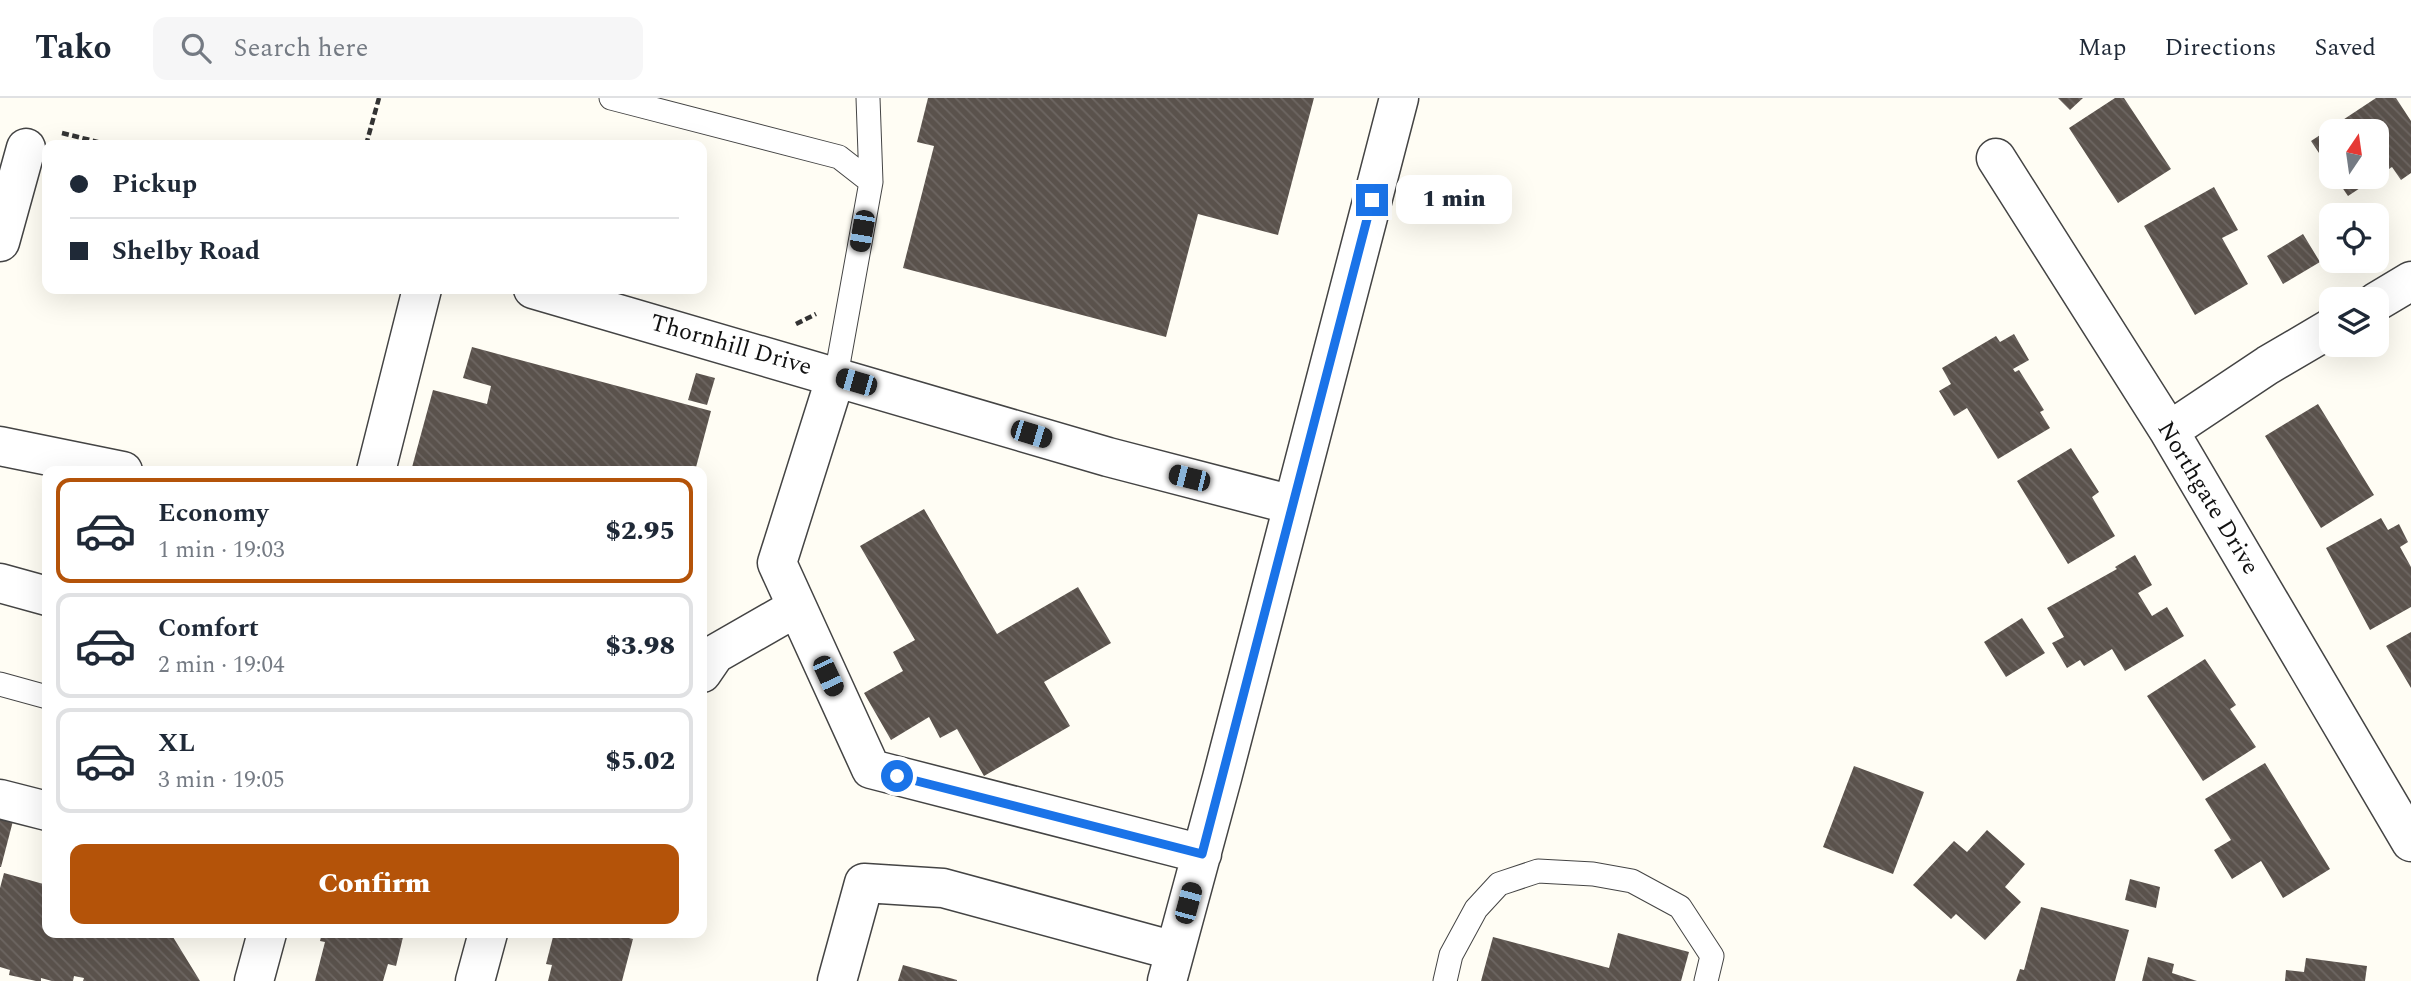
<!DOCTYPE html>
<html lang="en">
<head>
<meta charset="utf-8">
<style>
	:root { --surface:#fff; --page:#f6f6f7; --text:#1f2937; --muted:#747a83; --line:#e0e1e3; --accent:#b45309 }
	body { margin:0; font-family:Spectral,serif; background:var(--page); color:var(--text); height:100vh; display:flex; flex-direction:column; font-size:26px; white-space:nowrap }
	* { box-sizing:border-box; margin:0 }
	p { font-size:23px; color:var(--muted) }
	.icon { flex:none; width:38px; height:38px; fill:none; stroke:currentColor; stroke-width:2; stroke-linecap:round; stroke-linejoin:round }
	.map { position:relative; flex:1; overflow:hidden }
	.sheet { position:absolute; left:42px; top:368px; width:665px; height:472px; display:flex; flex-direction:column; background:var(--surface); border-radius:14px; box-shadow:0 7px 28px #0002 }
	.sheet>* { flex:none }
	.hud { position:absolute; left:42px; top:42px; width:665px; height:154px; border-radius:14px; box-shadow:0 7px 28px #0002; display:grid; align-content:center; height:154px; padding:0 28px; background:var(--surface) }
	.needle { width:46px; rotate:13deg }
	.controls { position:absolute; left:2319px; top:21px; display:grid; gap:14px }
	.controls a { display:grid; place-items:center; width:70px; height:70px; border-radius:14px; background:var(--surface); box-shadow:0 7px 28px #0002; font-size:35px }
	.end { position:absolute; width:32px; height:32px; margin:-16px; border:9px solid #1a73e8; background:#fff; box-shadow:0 0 0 4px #fff }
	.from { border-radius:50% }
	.bubble { position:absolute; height:49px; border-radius:14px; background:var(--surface); box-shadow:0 7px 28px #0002; font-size:23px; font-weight:800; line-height:49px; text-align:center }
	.car { position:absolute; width:21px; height:42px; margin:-21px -10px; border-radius:9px; box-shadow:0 0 5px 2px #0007; background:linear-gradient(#222 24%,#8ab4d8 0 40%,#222 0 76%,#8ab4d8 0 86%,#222 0) }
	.hud b { display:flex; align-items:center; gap:24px; height:66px; font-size:26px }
	.hud b+b { border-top:2px solid var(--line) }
	.hud i { width:18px; height:18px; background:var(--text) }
	ul { padding:12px 0 0; list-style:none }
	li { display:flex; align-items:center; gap:21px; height:105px; margin:0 14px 10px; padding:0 14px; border:4px solid var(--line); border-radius:14px }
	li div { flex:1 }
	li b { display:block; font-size:26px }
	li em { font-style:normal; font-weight:800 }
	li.selected { border-color:var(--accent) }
	li>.icon { width:63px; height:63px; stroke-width:1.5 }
	.action { display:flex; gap:14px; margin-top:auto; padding:14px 28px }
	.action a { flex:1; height:80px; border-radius:14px; background:var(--accent); color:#fff; font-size:28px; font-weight:800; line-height:80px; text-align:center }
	header { display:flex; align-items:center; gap:42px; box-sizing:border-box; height:98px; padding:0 35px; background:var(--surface); border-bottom:2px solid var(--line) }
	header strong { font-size:33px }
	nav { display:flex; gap:38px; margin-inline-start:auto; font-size:24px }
	.search { width:490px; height:63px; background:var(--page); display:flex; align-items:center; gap:18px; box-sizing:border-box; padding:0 24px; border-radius:14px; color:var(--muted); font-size:26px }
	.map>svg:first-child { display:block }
	.building { fill:url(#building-back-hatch) }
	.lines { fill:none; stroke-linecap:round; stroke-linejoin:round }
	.service-casing { stroke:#444; stroke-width:25 }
	.minor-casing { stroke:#444; stroke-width:41 }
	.path { stroke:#333; stroke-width:4.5; stroke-dasharray:7 3.5; stroke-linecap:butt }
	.service { stroke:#fff; stroke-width:23 }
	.minor { stroke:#fff; stroke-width:38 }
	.route { stroke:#1a73e8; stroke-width:9 }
	.labels { text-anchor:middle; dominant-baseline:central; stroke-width:7; stroke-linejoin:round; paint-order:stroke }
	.street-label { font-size:24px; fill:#111; stroke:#fff }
</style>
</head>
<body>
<header>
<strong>Tako</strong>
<div class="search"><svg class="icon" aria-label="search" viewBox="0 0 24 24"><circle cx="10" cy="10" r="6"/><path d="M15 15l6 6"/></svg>Search here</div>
<nav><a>Map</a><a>Directions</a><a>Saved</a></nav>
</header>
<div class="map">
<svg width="2411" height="883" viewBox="0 0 2411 883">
	<defs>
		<pattern id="building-back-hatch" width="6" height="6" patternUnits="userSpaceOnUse" patternTransform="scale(1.75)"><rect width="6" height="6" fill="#5a524c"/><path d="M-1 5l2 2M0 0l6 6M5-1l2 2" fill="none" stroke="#6d6662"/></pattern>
	</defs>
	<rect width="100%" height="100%" fill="#fffdf4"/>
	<!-- building -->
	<path class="building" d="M928,0H1314L1278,137L1198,116L1166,239L903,170L934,48L917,44Z
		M2058,0H2083L2070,12Z
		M2115,0H2124L2171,71L2118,105L2069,30Z
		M2376,0H2396L2411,23V75L2401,82L2392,69L2348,98L2335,79H2376V33H2331V73L2311,43Z
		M2214,89L2238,132L2222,140L2248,186L2195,217L2144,128Z
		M2303,136L2320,164L2283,186L2267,158Z
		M2014,236L2029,262L2013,271L2015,274L2019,272L2044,312L2040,314L2050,330L1998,361L1967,310L1954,318L1939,293L1951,286L1942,270L1996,238L2000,244Z
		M472,249L711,313L695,373H411L433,292L487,306L491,288L463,280Z
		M696,275L715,280L707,307L688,302Z
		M2318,306L2374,397L2321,430L2265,338Z
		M2071,350L2099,394L2092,399L2115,438L2068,466L2017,383Z
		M924,411L997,536L1078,489L1111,545L1044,584L1070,628L984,678L957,631L940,640L929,619L891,642L864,595L903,573L893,554L915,542L860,448Z
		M2381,420L2388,432L2399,426L2408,444L2400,449L2411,469V509L2370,532L2326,450Z
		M2135,457L2152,487L2138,495L2152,518L2167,509L2184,538L2125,573L2112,551L2084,568L2080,562L2067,570L2052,545L2064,539L2047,510L2117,471L2115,469Z
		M2022,520L2045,555L2006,579L1984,544Z
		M2411,534V590L2386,548Z
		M2205,561L2236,607L2230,611L2256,649L2203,683L2147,598Z
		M2265,665L2330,771L2283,800L2261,763L2232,781L2214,752L2231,742L2205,701Z
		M1854,668L1924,694L1893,776L1823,749Z
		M0,720L13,723L1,769H0Z
		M1987,732L2025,766L2005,789L2021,804L1985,842L1956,816L1951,821L1913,787L1954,743L1967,754Z
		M4,775L47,787V835H101L109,837L110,835H158L173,839L200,883H83L84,880L74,878L73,883H52L41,880V883H36L9,877L10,872L0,869V790Z
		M2130,781L2160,789L2156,810L2125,802Z
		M2041,809L2129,832L2115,883H2016L2020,871L2024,872Z
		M322,835H404L396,868L388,866L383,883H315L325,844L320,843Z
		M554,835H609L633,841L622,883H548L552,867L546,866Z
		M1618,835L1689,854L1681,883H1481L1493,839L1609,870Z
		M2148,859L2174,866L2172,875L2197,883H2142Z
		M2306,860L2367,868L2365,883H2285L2286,872L2304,874Z
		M903,867L957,882V883H898Z"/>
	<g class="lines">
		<defs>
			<path id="service" d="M611,0L839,59L871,84L836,278
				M868,0L871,84
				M0,586L47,599
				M1445,883L1451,857L1476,811L1499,786L1538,773L1593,776L1632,783L1680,809L1712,858L1706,883"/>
			<path id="minor" d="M1996,60L2169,333L2411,744
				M0,144L26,50
				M533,191L1108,359L1293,407
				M2376,204L2411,183
				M836,278L777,465L871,671L1202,756
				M2169,333L2268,267L2331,230
				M0,348L123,373
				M376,373L422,191
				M0,485L47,498
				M702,575L715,556L797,509
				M0,701L47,713
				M254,883L267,835
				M475,883L488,835
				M837,883L864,785L943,790L1175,853
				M1167,883L1222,680L1399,0"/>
		</defs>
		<!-- service casing -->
		<use href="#service" class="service-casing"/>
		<!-- minor casing -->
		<use href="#minor" class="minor-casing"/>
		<!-- path -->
		<path class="path" d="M62,35L110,47
			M366,47L379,0
			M796,226L816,216"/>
		<!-- service -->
		<use href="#service" class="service"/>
		<!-- minor -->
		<use href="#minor" class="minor"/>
	</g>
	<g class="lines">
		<!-- route -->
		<path class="route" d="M897,678L1202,756L1372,102"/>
	</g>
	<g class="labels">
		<!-- street labels -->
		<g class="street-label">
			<text transform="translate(731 247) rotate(16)">Thornhill Drive</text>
			<text transform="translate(2208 400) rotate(59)">Northgate Drive</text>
		</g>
	</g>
</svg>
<div class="controls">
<a><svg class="needle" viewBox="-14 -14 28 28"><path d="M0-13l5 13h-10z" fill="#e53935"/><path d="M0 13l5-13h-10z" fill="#747a83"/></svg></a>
<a><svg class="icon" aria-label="locate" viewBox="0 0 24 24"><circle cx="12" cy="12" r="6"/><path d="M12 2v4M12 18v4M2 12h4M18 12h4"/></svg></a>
<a><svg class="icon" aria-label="layers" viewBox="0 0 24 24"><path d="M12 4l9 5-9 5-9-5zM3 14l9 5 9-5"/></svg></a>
</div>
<i class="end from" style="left:897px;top:678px"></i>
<i class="end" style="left:1372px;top:102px"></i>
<div class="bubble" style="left:1396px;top:77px;width:116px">1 min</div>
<i class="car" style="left:862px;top:133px;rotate:190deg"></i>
<i class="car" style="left:856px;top:284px;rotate:286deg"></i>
<i class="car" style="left:1031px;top:336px;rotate:107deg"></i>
<i class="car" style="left:1189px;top:380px;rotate:284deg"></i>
<i class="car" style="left:828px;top:578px;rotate:155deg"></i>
<i class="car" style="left:1188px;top:805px;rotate:15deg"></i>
<div class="hud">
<b><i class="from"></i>Pickup</b>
<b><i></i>Shelby Road</b>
</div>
<section class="sheet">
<ul>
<li class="selected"><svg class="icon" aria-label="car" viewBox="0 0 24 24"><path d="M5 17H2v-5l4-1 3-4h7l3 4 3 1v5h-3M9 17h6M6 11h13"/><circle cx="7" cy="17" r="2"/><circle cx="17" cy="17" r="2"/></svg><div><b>Economy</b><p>1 min · 19:03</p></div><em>$2.95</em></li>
<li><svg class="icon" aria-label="car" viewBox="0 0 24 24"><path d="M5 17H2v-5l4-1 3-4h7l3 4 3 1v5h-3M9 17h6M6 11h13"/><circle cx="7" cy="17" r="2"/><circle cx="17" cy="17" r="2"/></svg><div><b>Comfort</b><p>2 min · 19:04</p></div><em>$3.98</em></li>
<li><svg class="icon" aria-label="car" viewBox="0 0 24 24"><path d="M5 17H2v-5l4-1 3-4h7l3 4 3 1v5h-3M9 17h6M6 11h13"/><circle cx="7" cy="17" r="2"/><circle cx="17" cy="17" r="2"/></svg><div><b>XL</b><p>3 min · 19:05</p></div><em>$5.02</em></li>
</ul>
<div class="action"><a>Confirm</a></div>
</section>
</div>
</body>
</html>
